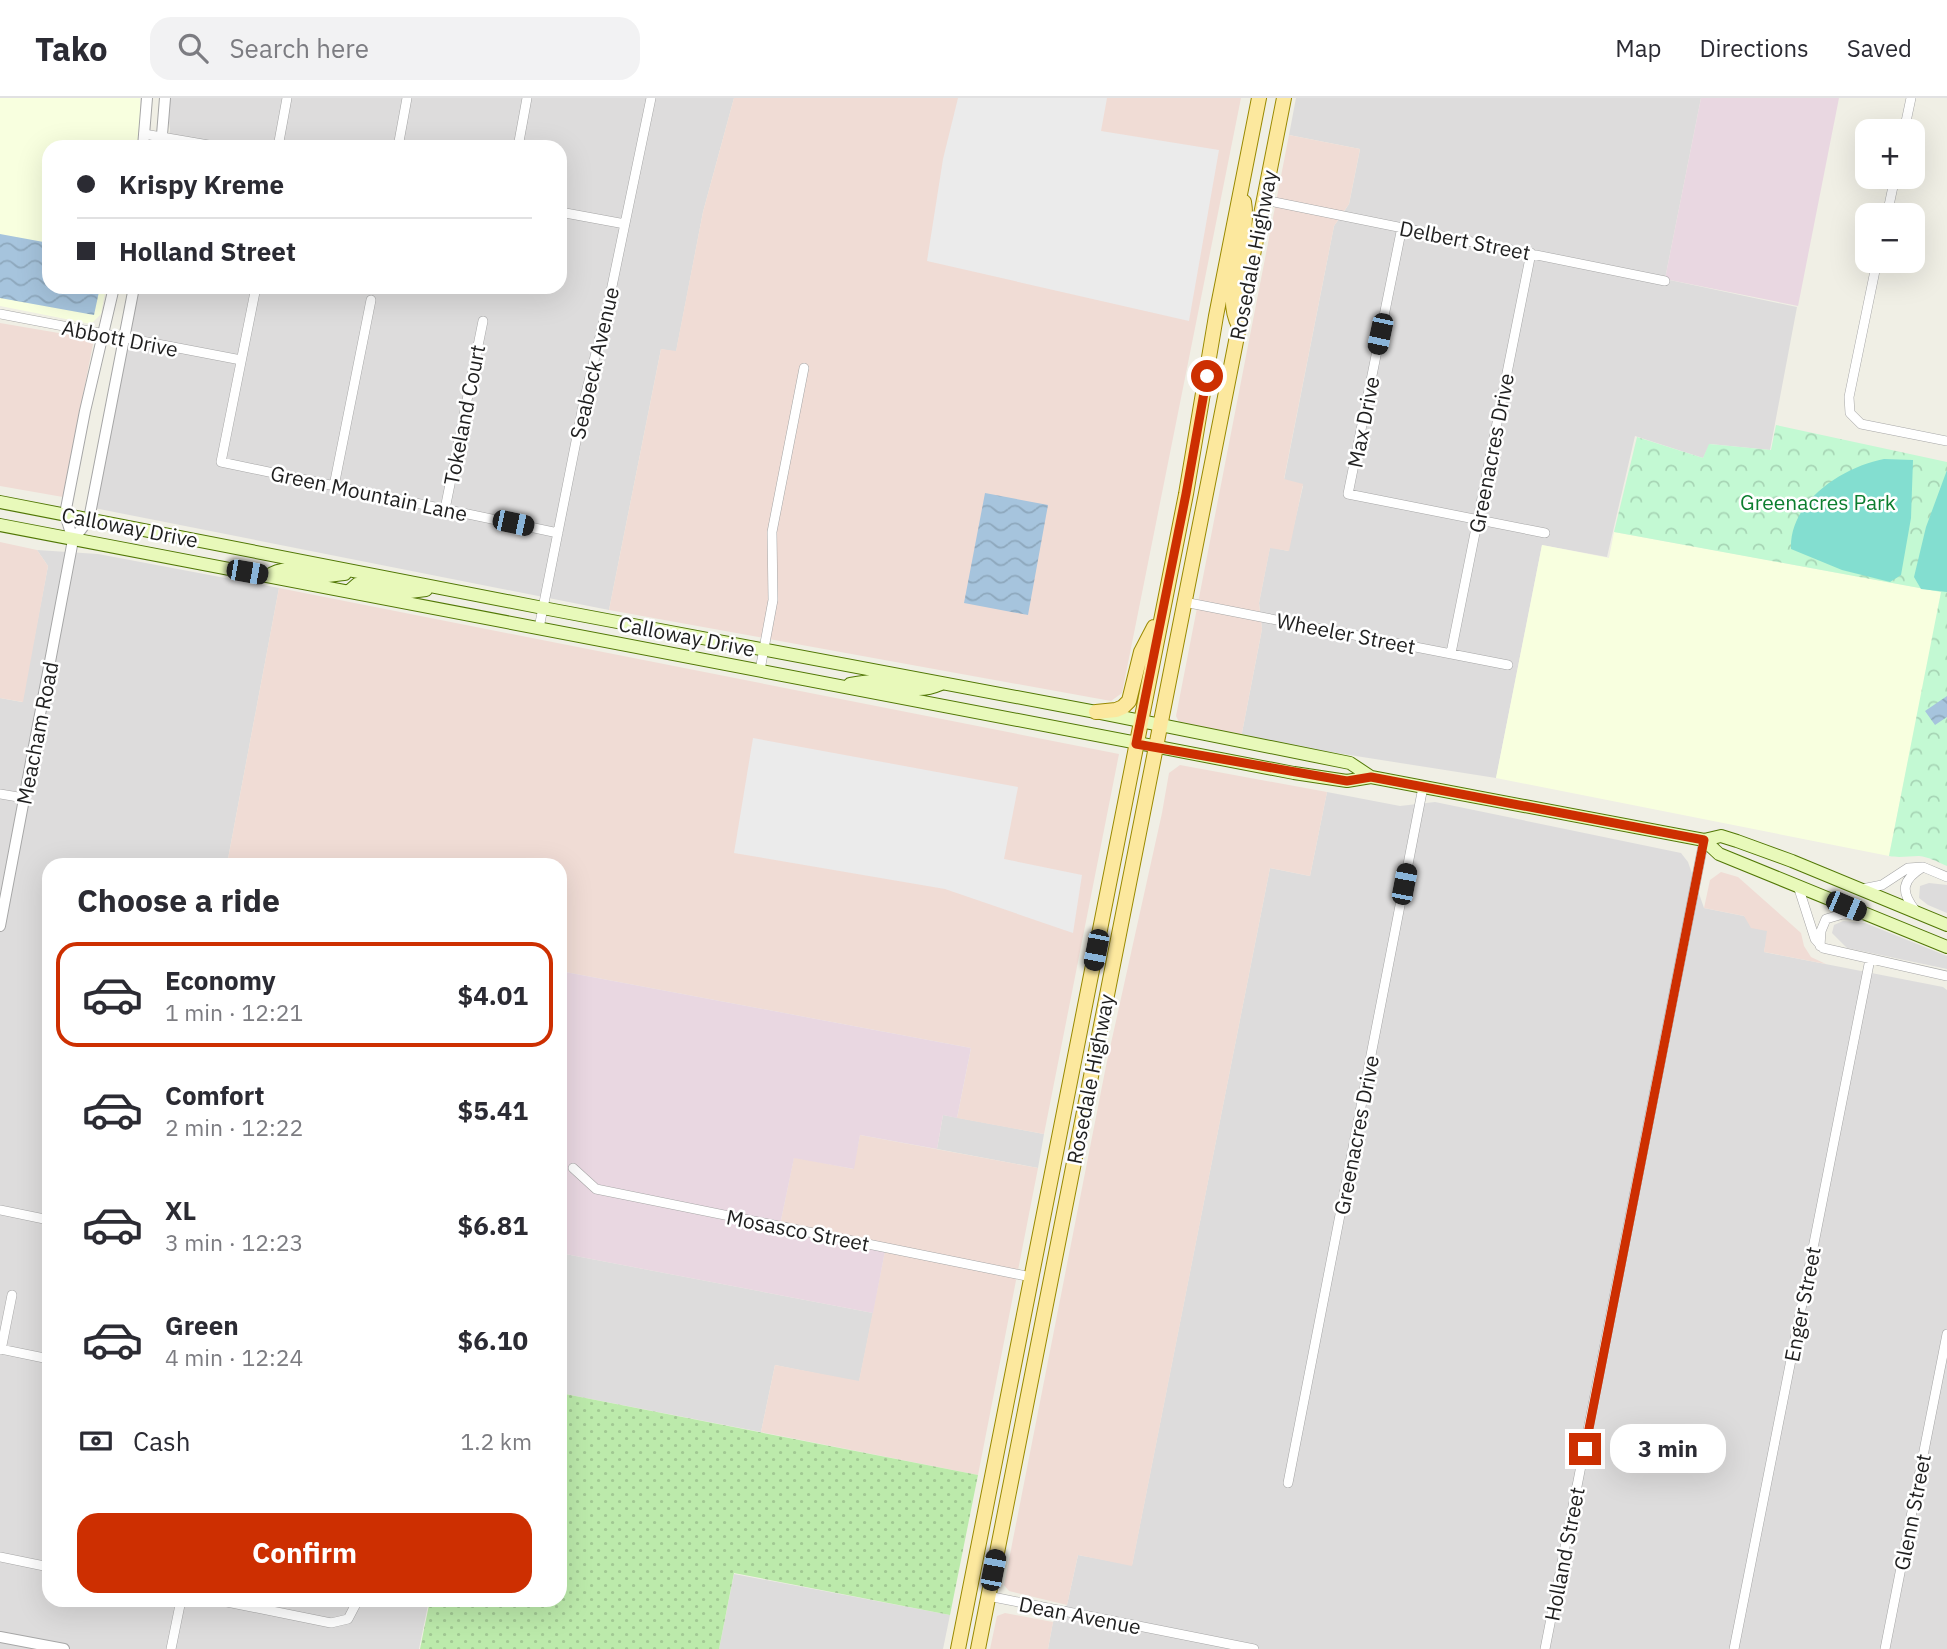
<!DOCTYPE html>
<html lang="en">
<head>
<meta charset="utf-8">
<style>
	:root { --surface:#fff; --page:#f2f2f3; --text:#2b2b33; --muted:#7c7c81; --line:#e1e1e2; --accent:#cd2f01 }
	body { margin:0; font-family:"IBM Plex Sans",sans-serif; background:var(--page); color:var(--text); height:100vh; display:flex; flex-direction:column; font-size:26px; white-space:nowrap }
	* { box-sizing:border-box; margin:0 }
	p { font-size:23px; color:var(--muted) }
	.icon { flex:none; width:38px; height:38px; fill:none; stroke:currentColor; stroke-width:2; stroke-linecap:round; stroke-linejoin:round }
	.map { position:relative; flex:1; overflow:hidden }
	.drawer { position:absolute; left:42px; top:760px; width:525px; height:749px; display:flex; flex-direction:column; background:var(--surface); border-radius:21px; box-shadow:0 7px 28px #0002 }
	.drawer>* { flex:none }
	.banner { position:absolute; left:42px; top:42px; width:525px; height:154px; border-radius:21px; box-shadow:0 7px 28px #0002; display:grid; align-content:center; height:154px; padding:0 35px; background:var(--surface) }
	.tools { position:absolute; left:1855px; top:21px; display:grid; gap:14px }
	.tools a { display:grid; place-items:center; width:70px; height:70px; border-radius:14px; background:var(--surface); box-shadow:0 7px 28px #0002; font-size:35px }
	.end { position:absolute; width:32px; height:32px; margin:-16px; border:9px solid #cd2f01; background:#fff; box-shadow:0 0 0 4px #fff }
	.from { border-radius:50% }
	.bubble { position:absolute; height:49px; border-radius:21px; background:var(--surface); box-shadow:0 7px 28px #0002; font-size:23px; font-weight:800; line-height:49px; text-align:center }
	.car { position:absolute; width:21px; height:42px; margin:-21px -10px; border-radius:9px; box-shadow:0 0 5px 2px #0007; background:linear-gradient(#222 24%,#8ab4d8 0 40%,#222 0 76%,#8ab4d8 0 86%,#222 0) }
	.banner b { display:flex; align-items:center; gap:24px; height:66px; font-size:26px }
	.banner b+b { border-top:2px solid var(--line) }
	.banner i { width:18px; height:18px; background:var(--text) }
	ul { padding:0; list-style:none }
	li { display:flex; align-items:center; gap:21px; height:105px; margin:0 14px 10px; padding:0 21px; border:4px solid transparent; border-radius:21px }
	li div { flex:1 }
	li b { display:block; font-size:26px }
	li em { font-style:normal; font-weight:800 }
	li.active { border-color:var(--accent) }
	li>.icon { width:63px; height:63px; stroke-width:1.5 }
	h2 { padding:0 35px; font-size:32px; line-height:84px }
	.pay { display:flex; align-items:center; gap:18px; height:77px; padding:0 35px; font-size:26px }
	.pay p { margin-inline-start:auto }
	.primary-button { display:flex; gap:14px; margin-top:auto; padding:14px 35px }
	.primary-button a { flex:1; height:80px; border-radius:21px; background:var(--accent); color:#fff; font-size:28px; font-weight:800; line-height:80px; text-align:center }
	header { display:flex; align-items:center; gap:42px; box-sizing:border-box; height:98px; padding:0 35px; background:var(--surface); border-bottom:2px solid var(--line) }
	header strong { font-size:33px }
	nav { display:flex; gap:38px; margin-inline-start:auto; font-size:24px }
	.search { width:490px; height:63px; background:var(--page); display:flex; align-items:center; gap:18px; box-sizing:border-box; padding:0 24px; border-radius:21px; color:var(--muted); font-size:26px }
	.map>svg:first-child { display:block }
	.residential { fill:#dddcdc }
	.commercial { fill:#f0dcd5 }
	.industrial { fill:#e9d7e1 }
	.education { fill:#f8ffdf }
	.grass { fill:url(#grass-dots) }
	.park { fill:url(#park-crowns) }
	.pitch { fill:#83ded0 }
	.parking { fill:#ebebeb }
	.water { fill:url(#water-waves) }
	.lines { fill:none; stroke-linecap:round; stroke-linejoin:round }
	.minor-casing { stroke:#a6a6a6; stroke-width:10 }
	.tertiary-casing { stroke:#a6a6a6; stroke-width:12 }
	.secondary-casing { stroke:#517705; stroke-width:14 }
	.primary-casing { stroke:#998900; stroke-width:16 }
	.minor { stroke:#fff; stroke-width:9 }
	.tertiary { stroke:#fff; stroke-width:10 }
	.secondary { stroke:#e8f9ba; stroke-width:12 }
	.primary { stroke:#fce89e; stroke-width:14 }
	.route { stroke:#cd2f01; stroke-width:9 }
	.labels { text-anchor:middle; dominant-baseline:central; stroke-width:5; stroke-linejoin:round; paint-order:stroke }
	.street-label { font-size:21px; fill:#1f1f1f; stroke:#fff }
	.park-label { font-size:21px; fill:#0c7e2f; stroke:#fff }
</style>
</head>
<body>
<header>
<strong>Tako</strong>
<div class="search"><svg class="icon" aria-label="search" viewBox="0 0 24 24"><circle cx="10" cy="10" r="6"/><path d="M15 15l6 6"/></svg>Search here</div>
<nav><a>Map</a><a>Directions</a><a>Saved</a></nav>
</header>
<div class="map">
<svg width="1947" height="1551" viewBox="0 0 1947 1551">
	<defs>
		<pattern id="grass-dots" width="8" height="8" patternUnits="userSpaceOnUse" patternTransform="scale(1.75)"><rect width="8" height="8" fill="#bceaab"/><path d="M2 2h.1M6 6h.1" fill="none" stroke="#a1c893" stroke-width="1.8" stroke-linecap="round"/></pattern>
		<pattern id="park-crowns" width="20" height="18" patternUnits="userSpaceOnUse" patternTransform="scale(1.75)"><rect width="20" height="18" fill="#c3f9d3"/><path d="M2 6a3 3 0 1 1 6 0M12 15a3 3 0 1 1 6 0" fill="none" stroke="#a7d5b5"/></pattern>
		<pattern id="water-waves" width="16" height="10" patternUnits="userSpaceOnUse" patternTransform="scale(1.75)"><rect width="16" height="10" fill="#a6c4dd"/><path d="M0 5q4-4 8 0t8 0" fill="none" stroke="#8ea8bd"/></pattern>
	</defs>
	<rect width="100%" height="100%" fill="#f0efe5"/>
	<!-- residential -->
	<path class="residential" d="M166,0H734L703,114L676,254L661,251L609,512L94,410L136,189H560V49H166L170,32Z
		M1296,0H1701L1665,181L1797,209L1770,352L1710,346L1703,360L1635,338L1607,459L1542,447L1496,680L1241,640L1262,531L1259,505L1270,449L1288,453L1303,388L1284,382L1334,128L1349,106L1360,51L1289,37Z
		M37,452L98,456L279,490L227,766H49V1502H429L419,1551H0V600L22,604L48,468Z
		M1327,694L1400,708L1435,704L1681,755L1688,764L1704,810L1744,818L1768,833L1764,854L1943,889L1947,892V1551H1048L1053,1524L1067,1507L1078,1457L1132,1467L1270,770L1310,778Z
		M1929,785L1947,787V815L1928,807L1919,800L1920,788Z
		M1843,823L1865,825L1947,858V871L1847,850L1832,835L1834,827Z
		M943,1017L1044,1036L1038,1070L937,1051Z
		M560,1155L873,1215L859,1284L775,1267L761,1334L560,1295Z
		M734,1476L950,1517L943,1551H719Z"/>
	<!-- commercial -->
	<path class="commercial" d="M734,0H1241L1122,595L1111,603L609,512L661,251L676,253L703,114Z
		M1289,37L1360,51L1349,106L1334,128L1284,381L1303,386L1289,453L1270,450L1259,505L1262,531L1241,640L1182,630L1176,618Z
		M0,225L94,241L63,399L0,388Z
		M0,444L37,452L48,468L23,604L0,600Z
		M279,490L1119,656L1044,1036L957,1020L971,950L560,873V766H227Z
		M1180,667L1327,694L1310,778L1270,770L1132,1468L1078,1457L1067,1507L1009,1493L1004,1487L1106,968L1162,715L1169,675Z
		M1721,774L1738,779L1801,835L1804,848L1811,859L1826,866L1764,854L1767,833L1751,830L1744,818L1704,810L1710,782Z
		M860,1037L1038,1070L978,1377L761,1334L775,1267L859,1283L886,1148L780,1127L794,1059L853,1071Z
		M1005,1515L1053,1524L1048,1551H990L997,1518Z"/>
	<!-- industrial -->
	<path class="industrial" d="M1701,0H1839L1798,208L1665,181Z
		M560,873L971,950L957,1020L943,1017L937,1051L860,1037L854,1071L794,1060L780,1127L886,1148L873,1215L560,1155Z"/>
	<!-- education -->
	<path class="education" d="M0,0H140V34L136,49H49V189H106L101,216L91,226L0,208Z
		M1614,434L1942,494L1889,758L1496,680L1542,447L1609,460Z"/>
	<!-- grass -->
	<path class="grass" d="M560,1295L978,1377L950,1517L734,1475L719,1551H420L430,1502H560Z"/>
	<!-- park -->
	<path class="park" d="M1776,327L1947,364V768C1938,764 1929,759 1919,758C1908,758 1900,760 1889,758L1941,494L1614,434L1637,339L1703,360L1709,346L1771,352Z"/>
	<!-- pitch -->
	<path class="pitch" d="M1884,361L1913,362L1911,420L1901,477L1890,484L1842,472L1791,451C1789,404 1842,369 1884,361Z
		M1947,372V494L1921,491L1914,479L1926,429Z"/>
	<!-- parking -->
	<path class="parking" d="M958,0H1107L1101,33L1219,52L1189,223L927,163L943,61Z
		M753,640L1018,689L1004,761L1082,777L1073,835L945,791L734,755Z"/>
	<!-- water -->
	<path class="water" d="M0,136L49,145V189H100L94,217L0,200Z
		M985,395L1048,407L1028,517L964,505Z
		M1947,598V619L1935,627L1925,613Z"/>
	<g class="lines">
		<defs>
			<path id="minor" d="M1904,33L1911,0
				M144,36L220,49
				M278,49L287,0
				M398,49L407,0
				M518,49L527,0
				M1264,102L1665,183
				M560,114L625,126
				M1887,117L1895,79
				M1402,129L1348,396L1545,435
				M1877,163L1849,299L1850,315L1861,326L1947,343
				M256,189L221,364L558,435
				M0,216L241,262
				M334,388L371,202
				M445,411L483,223
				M1184,504L1508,567
				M539,530L584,303L610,198L651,0
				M1451,555L1531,155
				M760,572L773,502L772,434L804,270
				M0,696L24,700
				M1923,769L1947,779
				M1798,788L1815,841L1823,850L1947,878
				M1862,791L1882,787L1908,770L1923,769C1902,782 1900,793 1915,812
				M1820,848L1821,833L1826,821L1843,816L1862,817
				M573,1070L596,1091L1031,1179
				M0,1112L49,1122
				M0,1251L49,1261
				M1,1252L12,1197
				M1288,1385L1423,689
				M0,1459L49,1469
				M988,1498L1254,1551
				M217,1502L331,1525L348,1521L358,1502
				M171,1551L181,1502
				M1545,1551L1704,742
				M1734,1551L1870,861
				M1885,1551L1947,1236"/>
			<path id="tertiary" d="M143,49L147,0
				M161,49L165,0
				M73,442L65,416L85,313L114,189
				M0,828L73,442L89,421L134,189
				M0,1539L64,1551"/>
			<path id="secondary" d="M0,404L543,510L1096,614L1350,665L1371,679
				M0,427L1294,675L1347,683L1371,679L1704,742L1721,738L1737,743L1792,763L1947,827
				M268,478C286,464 307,477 328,478C334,478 340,476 345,476
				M349,493L357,486L410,494L426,492
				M850,586C858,585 866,583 874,583C901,585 913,598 941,586
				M1704,742L1719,756L1947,849"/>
			<path id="primary" d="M1239,228C1220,192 1251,144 1244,104
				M1096,614L1116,612L1123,609L1129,603L1141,554L1154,529
				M958,1551L1186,396L1216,218L1259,0
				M978,1551L1284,0"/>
		</defs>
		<!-- minor casing -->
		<use href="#minor" class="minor-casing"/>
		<!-- tertiary casing -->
		<use href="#tertiary" class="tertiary-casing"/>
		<!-- secondary casing -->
		<use href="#secondary" class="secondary-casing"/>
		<!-- primary casing -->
		<use href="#primary" class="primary-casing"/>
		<!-- minor -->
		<use href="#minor" class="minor"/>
		<!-- tertiary -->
		<use href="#tertiary" class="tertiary"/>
		<!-- secondary -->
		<use href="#secondary" class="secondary"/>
		<!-- primary -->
		<use href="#primary" class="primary"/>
	</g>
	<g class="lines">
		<!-- route -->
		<path class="route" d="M1207,278L1186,396L1136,646L1347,683L1371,679L1704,742L1585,1351"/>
	</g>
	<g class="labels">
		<!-- street labels -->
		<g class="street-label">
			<text transform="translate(1465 142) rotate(11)">Delbert Street</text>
			<text transform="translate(1253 157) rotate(-79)">Rosedale Highway</text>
			<text transform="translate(120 240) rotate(11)">Abbott Drive</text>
			<text transform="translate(594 265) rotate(-77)">Seabeck Avenue</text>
			<text transform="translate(464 317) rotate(-79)">Tokeland Court</text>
			<text transform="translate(1363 324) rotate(-79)">Max Drive</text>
			<text transform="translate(1491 355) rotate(-79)">Greenacres Drive</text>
			<text transform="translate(369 395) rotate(12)">Green Mountain Lane</text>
			<text transform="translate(130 429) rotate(11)">Calloway Drive</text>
			<text transform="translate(1346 535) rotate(11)">Wheeler Street</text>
			<text transform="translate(687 538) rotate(11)">Calloway Drive</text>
			<text transform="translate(37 635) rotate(-79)">Meacham Road</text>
			<text transform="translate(1090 981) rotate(-79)">Rosedale Highway</text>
			<text transform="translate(1356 1037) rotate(-79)">Greenacres Drive</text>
			<text transform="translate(798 1132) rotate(11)">Mosasco Street</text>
			<text transform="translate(1802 1206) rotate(-79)">Enger Street</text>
			<text transform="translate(1912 1414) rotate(-79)">Glenn Street</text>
			<text transform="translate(1564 1456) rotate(-79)">Holland Street</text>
			<text transform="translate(1080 1517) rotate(11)">Dean Avenue</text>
		</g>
		<!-- park labels -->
		<g class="park-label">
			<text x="1818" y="404">Greenacres Park</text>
		</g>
	</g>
</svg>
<div class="tools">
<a>+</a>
<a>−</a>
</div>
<i class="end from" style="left:1207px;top:278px"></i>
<i class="end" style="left:1585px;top:1351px"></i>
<div class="bubble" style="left:1610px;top:1326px;width:116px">3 min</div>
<i class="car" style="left:1380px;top:236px;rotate:192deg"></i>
<i class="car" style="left:513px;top:425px;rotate:102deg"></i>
<i class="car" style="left:247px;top:474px;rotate:100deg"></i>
<i class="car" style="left:1404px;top:786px;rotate:11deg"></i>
<i class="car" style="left:1846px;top:808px;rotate:113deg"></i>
<i class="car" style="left:1096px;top:852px;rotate:191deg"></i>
<i class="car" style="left:993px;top:1472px;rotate:11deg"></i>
<div class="banner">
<b><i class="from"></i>Krispy Kreme</b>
<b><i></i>Holland Street</b>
</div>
<section class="drawer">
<h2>Choose a ride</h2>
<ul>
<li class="active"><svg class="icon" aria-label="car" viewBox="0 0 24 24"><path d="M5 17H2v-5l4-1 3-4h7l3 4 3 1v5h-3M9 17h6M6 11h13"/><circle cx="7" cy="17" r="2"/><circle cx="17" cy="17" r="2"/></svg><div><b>Economy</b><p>1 min · 12:21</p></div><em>$4.01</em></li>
<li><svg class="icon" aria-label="car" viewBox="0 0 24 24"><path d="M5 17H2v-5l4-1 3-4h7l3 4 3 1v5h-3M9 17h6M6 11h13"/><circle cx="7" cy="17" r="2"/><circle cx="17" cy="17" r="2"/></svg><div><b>Comfort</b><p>2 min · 12:22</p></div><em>$5.41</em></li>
<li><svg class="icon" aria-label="car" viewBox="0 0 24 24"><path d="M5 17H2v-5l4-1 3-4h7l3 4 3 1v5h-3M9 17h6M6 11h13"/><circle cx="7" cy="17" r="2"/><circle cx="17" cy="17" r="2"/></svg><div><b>XL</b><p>3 min · 12:23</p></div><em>$6.81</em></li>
<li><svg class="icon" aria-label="car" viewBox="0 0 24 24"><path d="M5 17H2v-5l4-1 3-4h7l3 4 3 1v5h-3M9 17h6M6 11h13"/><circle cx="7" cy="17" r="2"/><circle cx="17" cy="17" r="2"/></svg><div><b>Green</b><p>4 min · 12:24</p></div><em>$6.10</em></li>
</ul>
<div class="pay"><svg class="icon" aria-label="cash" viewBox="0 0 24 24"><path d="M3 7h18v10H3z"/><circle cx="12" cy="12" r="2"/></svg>Cash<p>1.2 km</p></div>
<div class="primary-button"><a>Confirm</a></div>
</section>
</div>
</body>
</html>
